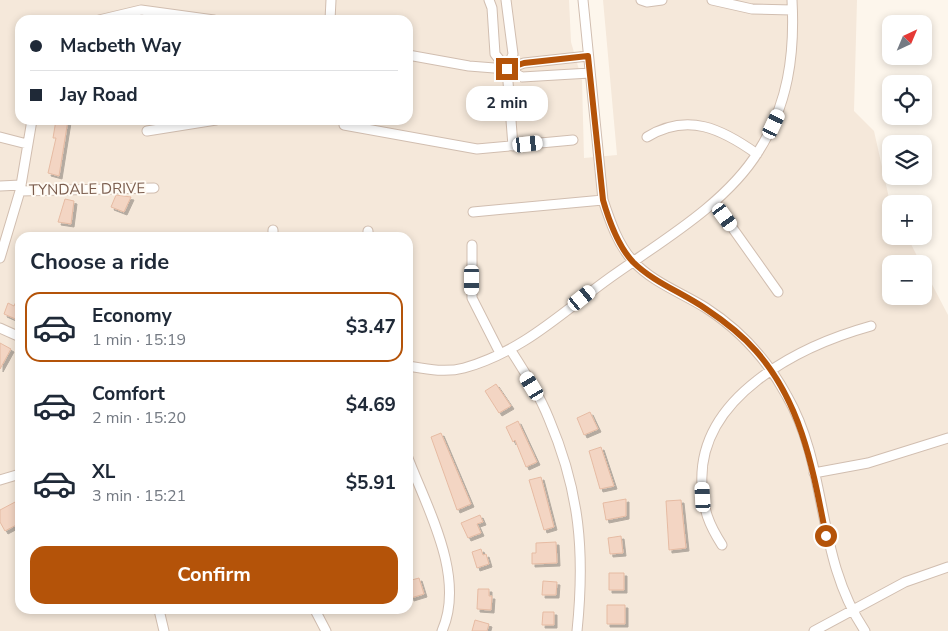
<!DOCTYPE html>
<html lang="en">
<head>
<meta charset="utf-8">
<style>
	:root { --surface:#fff; --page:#f6f6f7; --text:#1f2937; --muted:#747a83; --line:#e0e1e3; --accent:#b45309 }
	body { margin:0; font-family:"Nunito Sans",sans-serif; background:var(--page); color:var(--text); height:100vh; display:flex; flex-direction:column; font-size:19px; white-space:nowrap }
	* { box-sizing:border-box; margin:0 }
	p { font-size:16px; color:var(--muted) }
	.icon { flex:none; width:28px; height:28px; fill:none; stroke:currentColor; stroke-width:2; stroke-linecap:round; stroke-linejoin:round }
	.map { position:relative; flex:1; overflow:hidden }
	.sheet { position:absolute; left:15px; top:232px; width:398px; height:382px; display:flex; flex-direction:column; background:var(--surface); border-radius:15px; box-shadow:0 2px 8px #0003 }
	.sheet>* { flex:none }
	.banner { position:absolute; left:15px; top:15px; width:398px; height:110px; border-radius:15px; box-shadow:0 2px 8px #0003; display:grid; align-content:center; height:110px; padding:0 15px; background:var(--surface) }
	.needle { width:32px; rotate:44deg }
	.buttons { position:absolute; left:882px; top:15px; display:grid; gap:10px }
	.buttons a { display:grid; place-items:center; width:50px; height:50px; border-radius:10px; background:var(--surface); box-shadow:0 2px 8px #0003; font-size:25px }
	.end { position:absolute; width:22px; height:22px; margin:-11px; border:6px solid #b45309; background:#fff; box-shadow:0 0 0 2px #fff }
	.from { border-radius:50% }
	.bubble { position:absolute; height:35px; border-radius:15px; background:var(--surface); box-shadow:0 2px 8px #0003; font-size:16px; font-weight:700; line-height:35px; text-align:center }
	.car { position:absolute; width:15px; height:30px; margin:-15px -8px; border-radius:6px; box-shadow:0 0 4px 1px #0007; background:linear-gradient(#fff 24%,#345 0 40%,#fff 0 76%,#345 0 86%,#fff 0) }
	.banner b { display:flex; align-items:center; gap:18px; height:48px; font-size:19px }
	.banner b+b { border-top:1px solid var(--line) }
	.banner i { width:12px; height:12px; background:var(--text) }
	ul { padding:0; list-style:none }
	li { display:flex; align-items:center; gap:15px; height:70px; margin:0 10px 8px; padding:0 5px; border:2px solid transparent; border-radius:15px }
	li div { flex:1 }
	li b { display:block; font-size:19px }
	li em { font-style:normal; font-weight:700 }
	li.on { border-color:var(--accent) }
	li>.icon { width:45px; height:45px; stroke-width:1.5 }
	h2 { padding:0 15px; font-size:22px; line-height:60px }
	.button { display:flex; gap:10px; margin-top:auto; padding:10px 15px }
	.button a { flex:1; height:58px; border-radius:15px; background:var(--accent); color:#fff; font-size:20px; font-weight:700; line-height:58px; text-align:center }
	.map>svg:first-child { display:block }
	.residential { fill:#f5e8da; fill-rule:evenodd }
	.building { fill:#f3d5c3; stroke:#e6bba3; filter:url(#shadow) }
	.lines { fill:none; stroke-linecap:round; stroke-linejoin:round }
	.minor-casing { stroke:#d1beb0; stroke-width:11 }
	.minor { stroke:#fff; stroke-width:9 }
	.route { stroke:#b45309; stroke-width:6 }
	.labels { text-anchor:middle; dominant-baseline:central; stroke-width:4; stroke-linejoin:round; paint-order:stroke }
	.street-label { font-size:15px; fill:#7a5c4d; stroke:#fffaf3 }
</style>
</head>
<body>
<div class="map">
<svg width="948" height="631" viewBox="0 0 948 631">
	<defs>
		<filter id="shadow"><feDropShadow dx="3" dy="3" stdDeviation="0" flood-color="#0004"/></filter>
	</defs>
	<rect width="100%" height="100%" fill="#fdf6ec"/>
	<!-- residential -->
	<path class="residential" d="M0,0H569L571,42L582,80L584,158L617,155L603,0H857L854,111L874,131L891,207V236H907L921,264H891V296H924V269L948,315V631H0ZM20,20H408V120H20ZM20,238H408V610H20Z"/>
	<!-- building -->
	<path class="building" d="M56,120H68L59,176L48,173L56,138H53Z
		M116,195L131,197L124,212L111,207Z
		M65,199L74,201L71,224L58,222Z
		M20,293V321L4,314L8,303L14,306Z
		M0,343L11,349L0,369Z
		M496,384L511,406L499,413L485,391Z
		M590,412L598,429L584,435L577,418Z
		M518,421L537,462L526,467L515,440L513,442L506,427Z
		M441,433L471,504L457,510L431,437Z
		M601,447L614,486L600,489L589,451Z
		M541,477L554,527L544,530L529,480Z
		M626,499V516L606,520L603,503Z
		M681,500L686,548L669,550L666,501Z
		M17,501L20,507V523L5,531L0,522V510Z
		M480,515L483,522L477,524L481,533L468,538L461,523Z
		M621,536L623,553L610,554L608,538Z
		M556,542L557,563L532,564V553H536V543Z
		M481,549L483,555L486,554L489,564L477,568L472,552Z
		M609,573H624V590H609Z
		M419,578L424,594L411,598L408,581Z
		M543,581L557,582L556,595H542Z
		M478,589H489V596H492L491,610L477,609Z
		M607,605H625V624H607Z
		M543,612H554V625H542Z
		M475,620L489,624L487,631H472Z"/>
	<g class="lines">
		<defs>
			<path id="minor" d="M489,0L492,8L495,54L507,69
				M506,0L513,54L507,69L513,146
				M583,0L603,200C610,221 618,245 633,261C652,282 682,293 706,308C740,330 768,361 787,396C829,469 815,557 865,631
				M641,0L647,2L662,0
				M712,0L752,9L792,10
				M99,20L141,10L214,20
				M330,20L331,0
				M408,55L469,66L507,69L522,77L590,73
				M507,69L524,63L588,56
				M344,125L477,149L573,140
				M147,131L216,120
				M0,137L27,144
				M647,137C688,112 722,129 757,154
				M0,186L21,185
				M20,191L154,188
				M714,202L778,292
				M473,212L603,200
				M273,230V238
				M368,238V231
				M472,245V298L500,353
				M0,258L20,191L32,120
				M0,328L20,337
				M510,349C524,371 539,394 549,419C580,492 585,553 577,631
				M408,366C426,369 445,373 464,368C524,351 562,312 611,277C660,242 726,204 758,152C788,105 795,55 792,0
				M408,458C427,508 466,577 442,631
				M814,473L868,463L948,438
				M0,480L20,474
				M722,545C708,523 704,511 702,485C697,397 799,346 871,326
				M159,610L164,631
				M315,610L326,631
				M814,631L905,582L948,567"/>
		</defs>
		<!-- minor casing -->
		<use href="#minor" class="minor-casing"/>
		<!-- minor -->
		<use href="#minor" class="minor"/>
	</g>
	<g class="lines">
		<!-- route -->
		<path class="route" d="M507,69L524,63L588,56L603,200C609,221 618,246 633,262C653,282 683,293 706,309C724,321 742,335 756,351C802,403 813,470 826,536"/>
	</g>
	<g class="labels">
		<!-- street labels -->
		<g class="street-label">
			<text transform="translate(87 189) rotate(-1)">TYNDALE DRIVE</text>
		</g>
	</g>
</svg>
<div class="buttons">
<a><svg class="needle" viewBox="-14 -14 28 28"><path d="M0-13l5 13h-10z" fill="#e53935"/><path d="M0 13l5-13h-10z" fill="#747a83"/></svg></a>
<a><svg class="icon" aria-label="locate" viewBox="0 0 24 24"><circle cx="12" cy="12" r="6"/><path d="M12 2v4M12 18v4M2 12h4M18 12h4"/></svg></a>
<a><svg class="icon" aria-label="layers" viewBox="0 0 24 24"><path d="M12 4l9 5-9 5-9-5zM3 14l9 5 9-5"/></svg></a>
<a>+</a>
<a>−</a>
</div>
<i class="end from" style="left:826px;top:536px"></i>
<i class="end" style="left:507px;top:69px"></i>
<div class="bubble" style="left:466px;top:86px;width:82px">2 min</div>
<i class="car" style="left:774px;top:124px;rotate:25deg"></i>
<i class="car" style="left:528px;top:144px;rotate:84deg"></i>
<i class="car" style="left:725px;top:217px;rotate:144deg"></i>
<i class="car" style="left:472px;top:280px;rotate:180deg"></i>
<i class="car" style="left:582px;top:298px;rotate:51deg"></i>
<i class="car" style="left:532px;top:386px;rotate:329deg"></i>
<i class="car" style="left:703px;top:497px;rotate:357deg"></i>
<div class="banner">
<b><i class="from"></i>Macbeth Way</b>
<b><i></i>Jay Road</b>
</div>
<section class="sheet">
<h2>Choose a ride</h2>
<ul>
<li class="on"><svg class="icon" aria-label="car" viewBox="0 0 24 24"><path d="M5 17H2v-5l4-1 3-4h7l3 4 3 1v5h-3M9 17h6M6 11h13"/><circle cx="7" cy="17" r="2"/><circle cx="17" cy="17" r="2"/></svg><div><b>Economy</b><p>1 min · 15:19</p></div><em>$3.47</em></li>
<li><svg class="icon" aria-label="car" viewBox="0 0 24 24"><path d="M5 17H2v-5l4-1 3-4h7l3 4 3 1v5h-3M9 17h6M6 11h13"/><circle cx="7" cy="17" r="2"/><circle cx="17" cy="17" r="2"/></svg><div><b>Comfort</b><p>2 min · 15:20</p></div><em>$4.69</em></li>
<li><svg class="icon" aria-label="car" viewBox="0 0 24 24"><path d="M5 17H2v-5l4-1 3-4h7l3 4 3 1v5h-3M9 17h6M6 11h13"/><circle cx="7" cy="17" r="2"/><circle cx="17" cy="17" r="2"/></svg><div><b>XL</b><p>3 min · 15:21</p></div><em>$5.91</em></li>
</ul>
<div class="button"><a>Confirm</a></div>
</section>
</div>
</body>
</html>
